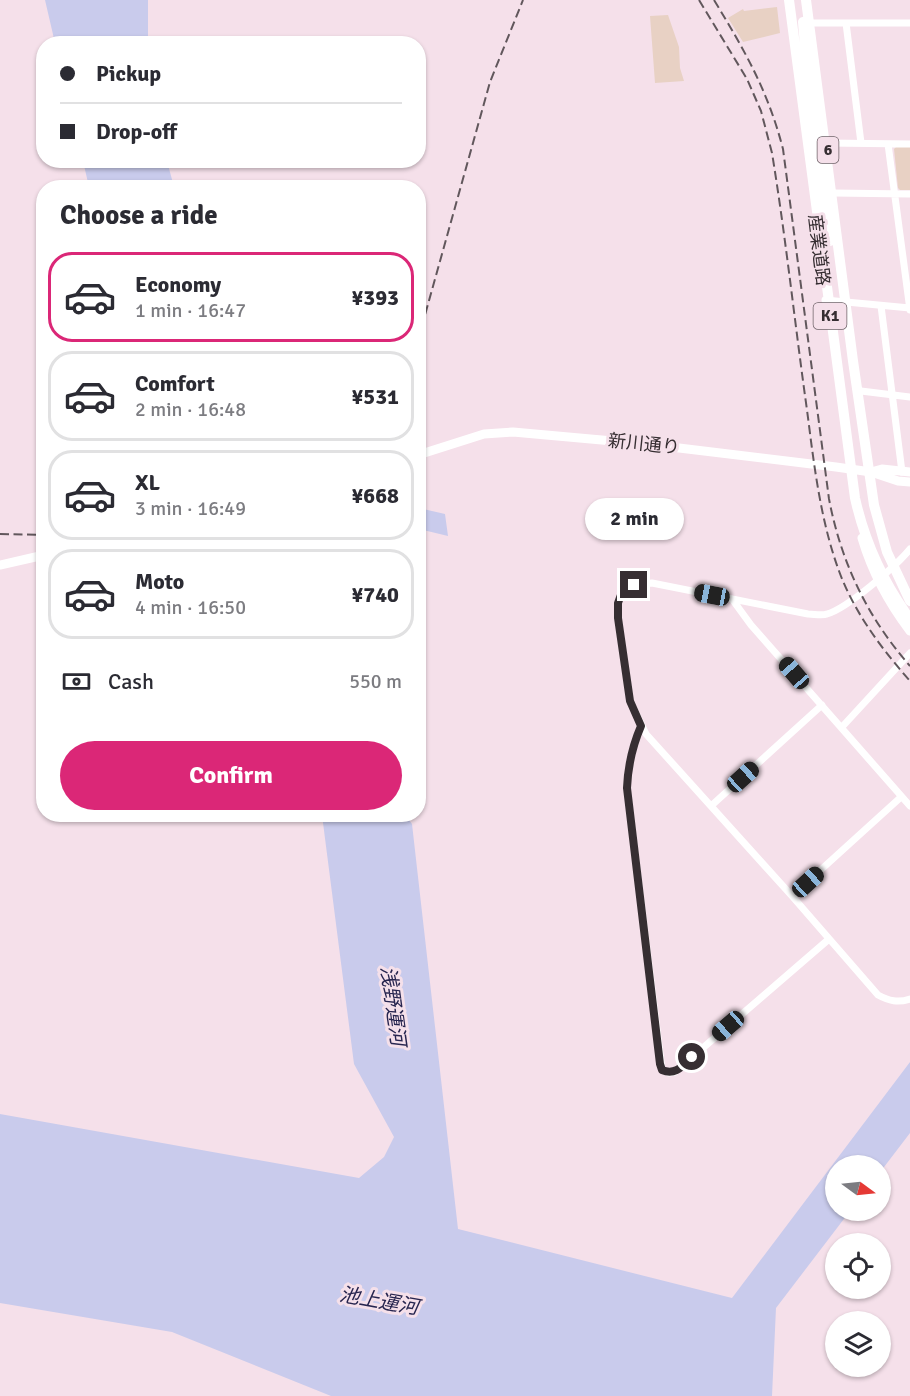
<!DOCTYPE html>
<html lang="en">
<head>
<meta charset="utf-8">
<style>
	:root { --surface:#fff; --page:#f7f7f7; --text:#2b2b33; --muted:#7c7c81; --line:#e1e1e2; --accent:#db2777 }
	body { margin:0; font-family:Signika,"Noto Sans JP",sans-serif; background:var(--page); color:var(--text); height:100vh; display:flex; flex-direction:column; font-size:22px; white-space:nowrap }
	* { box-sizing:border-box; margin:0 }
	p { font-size:20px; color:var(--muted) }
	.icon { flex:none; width:33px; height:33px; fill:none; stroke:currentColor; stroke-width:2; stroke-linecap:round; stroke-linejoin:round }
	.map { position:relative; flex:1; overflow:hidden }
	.side { position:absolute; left:36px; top:180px; width:390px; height:642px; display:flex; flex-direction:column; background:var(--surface); border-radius:24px; box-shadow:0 2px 4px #0004 }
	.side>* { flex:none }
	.top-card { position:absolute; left:36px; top:36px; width:390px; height:132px; border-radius:24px; box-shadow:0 2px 4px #0004; display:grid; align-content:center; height:132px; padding:0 24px; background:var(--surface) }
	.needle { width:39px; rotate:105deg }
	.buttons { position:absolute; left:825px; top:1155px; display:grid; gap:12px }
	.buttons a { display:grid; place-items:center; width:66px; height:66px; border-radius:50%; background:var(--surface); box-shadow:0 2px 4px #0004; font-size:30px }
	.end { position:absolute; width:27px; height:27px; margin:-14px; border:8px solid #362e32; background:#fff; box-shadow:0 0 0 3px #fff }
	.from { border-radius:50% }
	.bubble { position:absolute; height:42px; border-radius:21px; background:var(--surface); box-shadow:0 2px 4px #0004; font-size:20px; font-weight:700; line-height:42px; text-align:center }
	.car { position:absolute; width:18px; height:36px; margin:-18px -9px; border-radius:8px; box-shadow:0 0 4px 2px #0007; background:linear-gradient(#222 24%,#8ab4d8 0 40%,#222 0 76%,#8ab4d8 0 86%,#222 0) }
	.top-card b { display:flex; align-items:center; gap:21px; height:57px; font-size:22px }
	.top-card b+b { border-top:2px solid var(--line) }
	.top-card i { width:15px; height:15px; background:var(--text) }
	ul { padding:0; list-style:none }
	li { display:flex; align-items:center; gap:18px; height:90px; margin:0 12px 9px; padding:0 12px; border:3px solid var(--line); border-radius:24px }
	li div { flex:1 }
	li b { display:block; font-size:22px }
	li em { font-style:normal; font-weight:700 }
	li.on { border-color:var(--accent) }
	li>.icon { width:54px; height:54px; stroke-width:1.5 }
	h2 { padding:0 24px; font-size:27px; line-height:72px }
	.pay { display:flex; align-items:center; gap:15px; height:66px; padding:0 24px; font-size:22px }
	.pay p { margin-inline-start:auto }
	.primary-button { display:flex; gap:12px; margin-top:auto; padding:12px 24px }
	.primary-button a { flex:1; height:69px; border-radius:36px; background:var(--accent); color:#fff; font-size:24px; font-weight:700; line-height:69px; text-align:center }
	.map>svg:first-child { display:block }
	.green { fill:#e8d1c4 }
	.water { fill:#c9cbec }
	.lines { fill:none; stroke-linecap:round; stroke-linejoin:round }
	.minor { stroke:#fff; stroke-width:7 }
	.major { stroke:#fff; stroke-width:9 }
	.highway { stroke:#fff; stroke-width:10 }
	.rail { stroke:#61575c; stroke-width:2; stroke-dasharray:9 4.5; stroke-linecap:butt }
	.route { stroke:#362e32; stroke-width:8 }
	.labels { text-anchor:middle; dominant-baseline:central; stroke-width:6; stroke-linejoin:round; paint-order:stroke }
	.shield { fill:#f5e0ea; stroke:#6f6369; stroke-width:1.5 }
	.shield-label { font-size:16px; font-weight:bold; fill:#362e32 }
	.street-label { font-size:18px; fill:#362e32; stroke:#f5e0ea }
	.water-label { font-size:20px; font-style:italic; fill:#27254f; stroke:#f5e0ea }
</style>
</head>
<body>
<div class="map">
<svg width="910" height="1396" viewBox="0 0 910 1396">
	<rect width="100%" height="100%" fill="#f5e0ea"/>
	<!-- green -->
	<path class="green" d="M777,7L780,33L743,42L728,18L743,9L744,11Z
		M668,15L679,47L680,68L684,81L655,83L650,16Z
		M897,146H910V190H900L898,188L894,149Z"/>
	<!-- water -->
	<path class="water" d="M45,0H148V43H55Z
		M83,161H167L174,187H89Z
		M419,508L445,514L448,536L419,529Z
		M322,815H405L412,824L458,1229L732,1298L910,1062V1133L881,1171L880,1166H836V1210L850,1211L776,1308L772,1396H331L172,1332L0,1303V1114L359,1178L384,1157L394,1137L354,1064Z"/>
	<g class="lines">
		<!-- minor -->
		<path class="minor" d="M806,23H910
			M846,23L861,143
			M827,143L910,144
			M888,144L910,310
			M833,193L910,194
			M825,300L910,308
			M881,306L902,472
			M861,391L910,397
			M910,549C896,566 848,608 827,614C822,616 814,614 808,614L652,583L634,585L622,592L618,603V618L630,701L646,734L792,896L878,995C889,1001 898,1003 910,999
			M732,599L751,625L910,806
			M641,726C632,747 628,765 627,788L662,1070L669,1073L675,1072L829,939
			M842,727L910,653
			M711,806L822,705
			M792,896L901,797"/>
		<!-- major -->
		<path class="major" d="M418,455L484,434L513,432L646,444L836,467L871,472L898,481L910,482
			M871,472L882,469L910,472
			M862,538C872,572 888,602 910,631
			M0,565L44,555"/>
		<!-- highway -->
		<path class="highway" d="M789,0L855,498C865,543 883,582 910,619
			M806,0L853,361L874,505L887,552L910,601
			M803,22L810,106L830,241"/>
		<!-- rail -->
		<path class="rail" d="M699,0L747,79L761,111L772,153C786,239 795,325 807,410C814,464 820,519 839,571C854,612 881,648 910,681
			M714,0C745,51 768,91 783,149L829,499C841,562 867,617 910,666
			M418,340L490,82L523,0
			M0,534L44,535"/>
	</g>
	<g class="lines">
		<!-- route -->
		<path class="route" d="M634,585L622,592L618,603V618L630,701L641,726C632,747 628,765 627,788L660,1064L662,1070C676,1076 683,1065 692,1057"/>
	</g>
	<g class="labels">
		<!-- shield labels -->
		<g class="shield">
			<rect x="817.5" y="137" width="21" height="26" rx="4.5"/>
			<rect x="813.5" y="303" width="33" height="26" rx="4.5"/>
		</g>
		<g class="shield-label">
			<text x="828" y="150">6</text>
			<text x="830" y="316">K1</text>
		</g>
		<!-- street labels -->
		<g class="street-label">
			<text transform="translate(819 250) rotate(83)">産業道路</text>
			<text transform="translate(644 444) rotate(6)">新川通り</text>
		</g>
		<!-- water labels -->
		<g class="water-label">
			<text transform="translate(393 1006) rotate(82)">浅野運河</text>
			<text transform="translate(379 1301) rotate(10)">池上運河</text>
		</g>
	</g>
</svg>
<div class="buttons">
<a><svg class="needle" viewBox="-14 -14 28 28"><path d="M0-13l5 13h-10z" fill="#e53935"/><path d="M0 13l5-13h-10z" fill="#7c7c81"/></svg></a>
<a><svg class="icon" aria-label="locate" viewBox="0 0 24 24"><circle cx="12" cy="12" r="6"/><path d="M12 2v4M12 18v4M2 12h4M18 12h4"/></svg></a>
<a><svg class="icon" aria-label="layers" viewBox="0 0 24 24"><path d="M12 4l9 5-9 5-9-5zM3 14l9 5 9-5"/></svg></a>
</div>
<i class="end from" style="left:692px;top:1057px"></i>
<i class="end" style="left:634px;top:585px"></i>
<div class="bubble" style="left:585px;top:498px;width:99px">2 min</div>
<i class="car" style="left:712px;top:595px;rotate:281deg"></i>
<i class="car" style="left:794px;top:673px;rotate:319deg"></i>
<i class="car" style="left:743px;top:777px;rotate:48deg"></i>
<i class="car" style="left:808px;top:882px;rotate:48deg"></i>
<i class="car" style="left:728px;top:1026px;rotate:229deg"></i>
<div class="top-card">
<b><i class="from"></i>Pickup</b>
<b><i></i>Drop-off</b>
</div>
<section class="side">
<h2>Choose a ride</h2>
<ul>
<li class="on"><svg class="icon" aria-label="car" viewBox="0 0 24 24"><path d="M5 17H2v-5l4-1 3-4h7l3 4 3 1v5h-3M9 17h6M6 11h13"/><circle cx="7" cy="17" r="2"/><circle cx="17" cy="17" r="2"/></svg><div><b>Economy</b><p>1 min · 16:47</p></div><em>¥393</em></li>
<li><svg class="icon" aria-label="car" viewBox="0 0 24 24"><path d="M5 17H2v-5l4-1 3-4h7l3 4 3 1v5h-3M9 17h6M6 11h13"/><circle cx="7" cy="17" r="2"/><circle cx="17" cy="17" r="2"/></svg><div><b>Comfort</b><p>2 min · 16:48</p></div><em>¥531</em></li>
<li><svg class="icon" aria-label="car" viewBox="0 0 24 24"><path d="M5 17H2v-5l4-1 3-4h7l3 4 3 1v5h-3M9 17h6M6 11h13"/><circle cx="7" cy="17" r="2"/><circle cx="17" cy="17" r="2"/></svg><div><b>XL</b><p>3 min · 16:49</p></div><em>¥668</em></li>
<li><svg class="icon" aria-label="car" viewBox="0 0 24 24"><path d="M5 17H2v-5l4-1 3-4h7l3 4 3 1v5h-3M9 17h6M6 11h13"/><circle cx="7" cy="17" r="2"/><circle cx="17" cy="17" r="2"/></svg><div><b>Moto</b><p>4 min · 16:50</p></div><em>¥740</em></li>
</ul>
<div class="pay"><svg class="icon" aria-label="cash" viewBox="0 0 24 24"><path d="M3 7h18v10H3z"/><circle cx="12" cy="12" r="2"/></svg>Cash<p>550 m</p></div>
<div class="primary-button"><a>Confirm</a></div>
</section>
</div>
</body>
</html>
